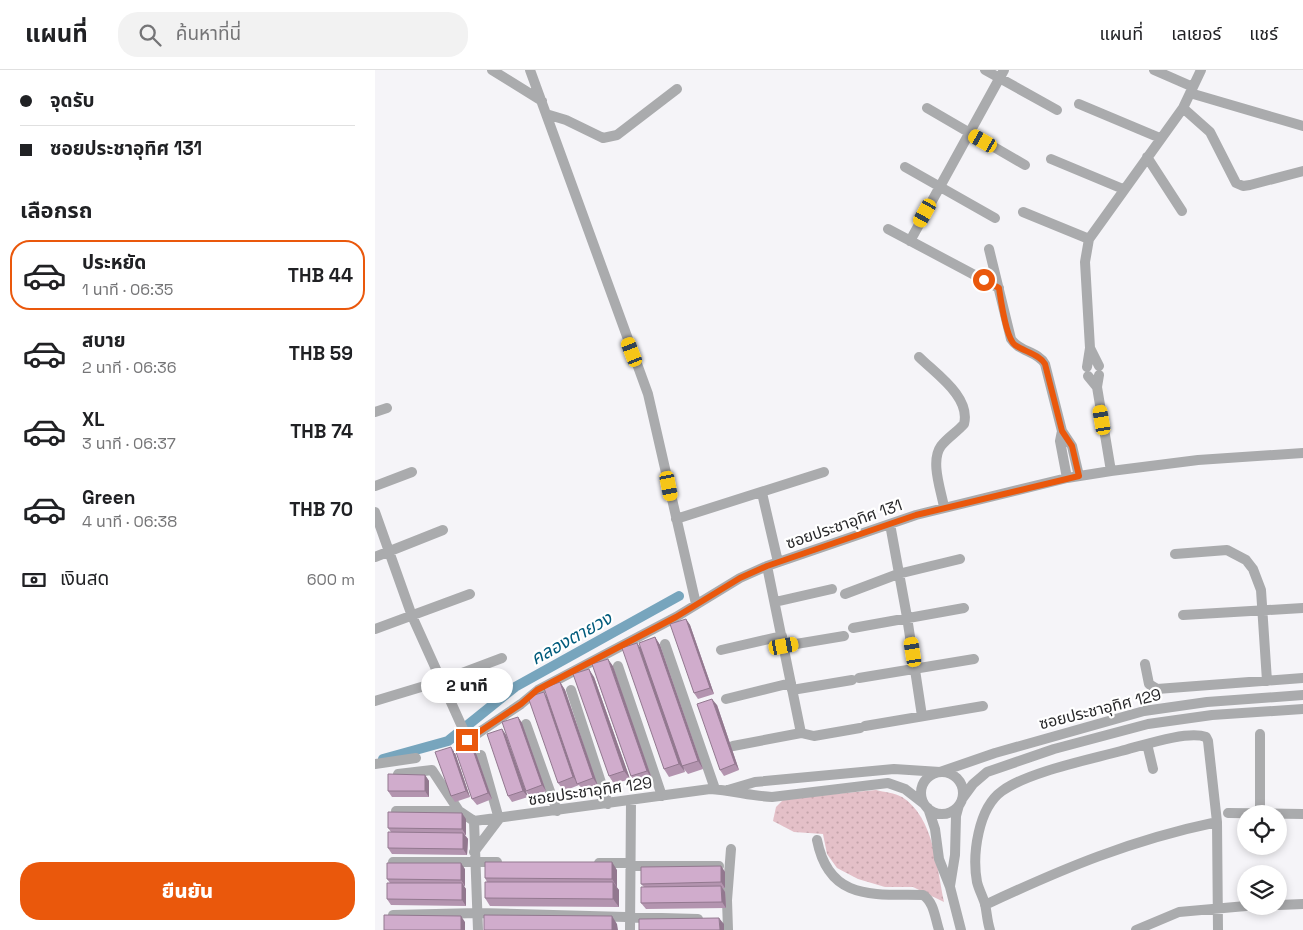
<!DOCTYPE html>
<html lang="th">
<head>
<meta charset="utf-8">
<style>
	:root { --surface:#fff; --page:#f2f2f2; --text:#202124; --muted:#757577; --line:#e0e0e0; --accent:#ea580c }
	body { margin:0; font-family:"Space Grotesk","Noto Sans Thai",sans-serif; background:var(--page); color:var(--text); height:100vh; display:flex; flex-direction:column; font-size:19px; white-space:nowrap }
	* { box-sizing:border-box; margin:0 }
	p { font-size:16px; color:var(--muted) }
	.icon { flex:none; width:28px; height:28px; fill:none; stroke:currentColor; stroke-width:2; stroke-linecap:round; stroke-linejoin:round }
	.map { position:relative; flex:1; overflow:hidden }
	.panel { display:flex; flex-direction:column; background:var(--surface); width:375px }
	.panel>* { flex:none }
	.banner { display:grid; align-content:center; height:110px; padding:0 20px; background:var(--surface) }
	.buttons { position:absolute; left:862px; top:735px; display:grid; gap:10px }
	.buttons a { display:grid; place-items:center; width:50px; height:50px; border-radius:50%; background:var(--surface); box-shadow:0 2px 8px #0003; font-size:25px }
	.end { position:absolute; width:22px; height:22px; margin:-11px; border:6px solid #ea580c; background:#fff; box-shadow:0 0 0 2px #fff }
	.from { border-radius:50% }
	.bubble { position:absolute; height:35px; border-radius:18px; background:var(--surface); box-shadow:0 2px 8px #0003; font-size:16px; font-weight:800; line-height:35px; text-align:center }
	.car { position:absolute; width:15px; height:30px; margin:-15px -8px; border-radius:6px; box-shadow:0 0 4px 1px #0007; background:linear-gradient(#f5c518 24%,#345 0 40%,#f5c518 0 76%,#345 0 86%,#f5c518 0) }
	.banner b { display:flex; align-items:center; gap:18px; height:48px; font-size:19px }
	.banner b+b { border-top:1px solid var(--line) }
	.banner i { width:12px; height:12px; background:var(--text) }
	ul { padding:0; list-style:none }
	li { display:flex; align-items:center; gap:15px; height:70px; margin:0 10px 8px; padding:0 10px; border:2px solid transparent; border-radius:20px }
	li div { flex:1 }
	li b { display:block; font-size:19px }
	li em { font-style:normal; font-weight:800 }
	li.active { border-color:var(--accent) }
	li>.icon { width:45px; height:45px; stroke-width:1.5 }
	h2 { padding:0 20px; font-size:22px; line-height:60px }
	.pay { display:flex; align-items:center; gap:12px; height:55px; padding:0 20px; font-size:19px }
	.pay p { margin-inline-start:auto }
	.action { display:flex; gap:10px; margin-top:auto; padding:10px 20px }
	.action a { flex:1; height:58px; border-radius:20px; background:var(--accent); color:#fff; font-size:20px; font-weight:800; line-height:58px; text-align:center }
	header { display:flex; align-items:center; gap:30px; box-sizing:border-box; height:70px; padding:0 25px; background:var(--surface); border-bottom:1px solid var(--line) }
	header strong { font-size:24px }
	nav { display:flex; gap:28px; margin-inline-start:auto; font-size:18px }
	.search { width:350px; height:45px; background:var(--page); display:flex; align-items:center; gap:12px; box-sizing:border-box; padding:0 18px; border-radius:20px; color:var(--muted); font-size:19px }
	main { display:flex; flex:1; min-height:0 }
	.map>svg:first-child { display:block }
	.park { fill:url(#park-dots) }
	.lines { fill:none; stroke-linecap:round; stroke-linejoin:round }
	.canal { stroke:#77a5bd; stroke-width:10 }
	.minor { stroke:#aaabad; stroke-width:10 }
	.wall { fill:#b394af }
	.shaded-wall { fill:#92788f }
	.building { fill:#d0accc; stroke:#92788f }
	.route { stroke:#ea580c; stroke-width:6 }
	.labels { text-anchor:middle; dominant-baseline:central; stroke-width:4.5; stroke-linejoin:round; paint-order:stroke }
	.street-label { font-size:16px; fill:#28282a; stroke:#fff }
	.water-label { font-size:18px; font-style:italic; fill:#005b7c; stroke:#fff }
</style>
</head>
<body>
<header>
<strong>แผนที่</strong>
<div class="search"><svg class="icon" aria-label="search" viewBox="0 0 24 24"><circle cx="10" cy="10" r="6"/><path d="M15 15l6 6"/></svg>ค้นหาที่นี่</div>
<nav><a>แผนที่</a><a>เลเยอร์</a><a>แชร์</a></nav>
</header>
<main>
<section class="panel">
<div class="banner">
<b><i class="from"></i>จุดรับ</b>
<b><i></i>ซอยประชาอุทิศ 131</b>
</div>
<h2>เลือกรถ</h2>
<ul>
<li class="active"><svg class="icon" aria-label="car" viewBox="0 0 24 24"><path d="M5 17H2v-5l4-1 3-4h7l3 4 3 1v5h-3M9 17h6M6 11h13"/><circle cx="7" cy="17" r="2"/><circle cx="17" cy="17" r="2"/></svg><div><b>ประหยัด</b><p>1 นาที · 06:35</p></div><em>THB 44</em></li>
<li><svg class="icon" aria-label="car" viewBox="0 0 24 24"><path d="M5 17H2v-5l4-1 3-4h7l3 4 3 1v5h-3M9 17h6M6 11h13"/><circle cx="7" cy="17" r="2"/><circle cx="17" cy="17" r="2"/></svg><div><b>สบาย</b><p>2 นาที · 06:36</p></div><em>THB 59</em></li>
<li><svg class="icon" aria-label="car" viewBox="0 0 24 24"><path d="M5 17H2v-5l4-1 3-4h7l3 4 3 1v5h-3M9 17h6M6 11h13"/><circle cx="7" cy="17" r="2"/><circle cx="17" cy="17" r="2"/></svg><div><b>XL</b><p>3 นาที · 06:37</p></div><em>THB 74</em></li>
<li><svg class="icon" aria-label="car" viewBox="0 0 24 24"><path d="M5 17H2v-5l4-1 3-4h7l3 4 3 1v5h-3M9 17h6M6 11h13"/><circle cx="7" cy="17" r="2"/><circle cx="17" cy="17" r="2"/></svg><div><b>Green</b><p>4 นาที · 06:38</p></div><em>THB 70</em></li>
</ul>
<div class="pay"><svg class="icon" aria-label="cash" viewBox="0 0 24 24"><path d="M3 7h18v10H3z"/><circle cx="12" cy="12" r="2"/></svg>เงินสด<p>600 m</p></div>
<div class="action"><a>ยืนยัน</a></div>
</section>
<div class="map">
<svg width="928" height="860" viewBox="0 0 928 860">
	<defs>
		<pattern id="park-dots" width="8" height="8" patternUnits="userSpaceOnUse" patternTransform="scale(1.25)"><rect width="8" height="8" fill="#e4c0c8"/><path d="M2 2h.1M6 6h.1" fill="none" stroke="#c4a5ac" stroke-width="1.8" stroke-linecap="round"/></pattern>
	</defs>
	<rect width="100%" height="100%" fill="#f5f4f8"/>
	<!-- park -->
	<path class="park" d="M501,720C509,722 520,723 527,727C559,747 562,799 569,832L538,817H510L483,809L462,798L452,784L448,764L419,762L398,751L401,737L409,729Z"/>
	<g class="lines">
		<!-- canal -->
		<path class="canal" d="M8,689L73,671L140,617L304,526"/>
		<!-- minor -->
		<path class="minor" d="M117,0L167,31
			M155,0L273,324L321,534
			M610,0L682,40
			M779,0L818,17
			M815,23L928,56
			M704,34L785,68
			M552,38L650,95
			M808,38L835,62L861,113L868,116L875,115L928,101
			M171,44L191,50L228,68L242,65L302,19
			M772,87L807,141
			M676,89L748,119
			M530,97L620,148
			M648,142L714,169
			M513,159L624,218
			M535,171L629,0
			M614,179L636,269C644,282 663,281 670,294L687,361L697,376L704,406
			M715,278L724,296
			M544,287C561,304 596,327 589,354C582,362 572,368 566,376C555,391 566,420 569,437
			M712,297L715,278L710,192L714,169L808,38L826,0
			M724,305L722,317L736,401
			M713,306L722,317
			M0,342L12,338
			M687,361L685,371L692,408
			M0,416L37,402
			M387,423L403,492
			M0,442L37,546L93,670L146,634L163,620L301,547L365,508L392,496L541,445L692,408L736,401L823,390L928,383
			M301,449L449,402
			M515,454L532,547L547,646
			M800,484L852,480L871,490L878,499L886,520L892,611
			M0,487L68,460
			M392,496L426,663
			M470,524L523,504L585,489
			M400,532L457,519
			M808,545L928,538
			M478,558L589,538
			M0,559L95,524
			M290,574L340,719
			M409,576L469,566
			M346,580L407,566
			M770,594L774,614L782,619L928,608
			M243,596L287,726
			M484,608L599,589
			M196,620L233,734
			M417,620L477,610
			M351,629L416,613
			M0,631L66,611L127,588
			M151,654L182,741
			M490,656L608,636
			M772,674L778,699
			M358,676L426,663L439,666L485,658
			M0,694L41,688
			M546 723a21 21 0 1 1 42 0a21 21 0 1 1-42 0Z
			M23,704L57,700L84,741L99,751L335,719C356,720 376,726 397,727L513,713L530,719L548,733
			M353,720L380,712L519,699L565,702L620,683L769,641L832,632L928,625
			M587,729L598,714L612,702L679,679L773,654L837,645L928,639
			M553,738L560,759L564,789L575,817L586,860
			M21,741H84
			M853,743L928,744
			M885,744V664
			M99,751L103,860
			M442,770C454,831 498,824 548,825C559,832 560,848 564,860
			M99,782L124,749L106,685
			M18,792H122
			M224,793H255
			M255,796H344
			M575,816L580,785L581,746L584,735
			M610,835C689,798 756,770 842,752
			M904,835L928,834
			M18,845L103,843L323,849
			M255,860L256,731
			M353,860L352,830L356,779
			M615,860C612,851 612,843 610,834C608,827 604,820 602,812C597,785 603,738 627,721C653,702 713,690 746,681C766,676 812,660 831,667L833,671L842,752L843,860
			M761,860L804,842L871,836"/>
	</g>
	<!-- wall -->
	<path class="wall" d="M311,549L315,555L339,624L323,629L319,623Z
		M280,567L285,575L328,699L313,704L308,698L310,702L294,707L289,699L267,580Z
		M238,596L277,709L262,714L256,706Z
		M219,607L255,709L239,714L234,706Z
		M185,612L190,620L223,716L208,721L204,715L189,721L183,713L172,627Z
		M342,635L364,700L349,706L345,700Z
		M143,647L147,653L171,721L155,727L151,721Z
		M127,659L131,665L153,727L137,732L133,726Z
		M97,677L101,683L117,729L102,735L97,729Z
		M80,683L95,727L80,732L76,726Z
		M50,705L54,711V727H17L13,721Z
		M91,749V765H90L93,769L92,785L17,784L13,778L16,762L13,758Z
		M346,796L350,802V818H348L350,822L351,838L271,839L266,833L269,817L266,814Z
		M90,799V816H89L91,819V836L16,835L12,829L15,813L12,809Z
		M242,800V817H241L244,820V837L115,836L110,828L112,812L110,808Z"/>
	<!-- shaded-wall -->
	<path class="shaded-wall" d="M311,549L315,555L339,624L335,618Z
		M280,567L285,575L328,699L323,691Z
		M262,573L268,581L310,702L304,694Z
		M233,589L238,596L277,709L272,701Z
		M214,599L219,607L255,709L249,701Z
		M185,612L190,620L223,716L218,708Z
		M169,622L174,630L203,713L198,707Z
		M337,629L342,635L364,700L360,694Z
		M143,647L147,653L171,721L167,715Z
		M127,659L131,665L153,727L148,721Z
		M76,677L80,683L95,727L91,721Z
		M97,677L101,683L117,729L113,723Z
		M50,705L54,711V727L50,721Z
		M87,743L91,749V765L87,759Z
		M88,763L93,769L92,785L88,779Z
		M237,792L242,800V817L237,809Z
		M86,793L90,799V816L86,810Z
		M346,796L350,802V818L346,812Z
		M238,812L244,820V837L238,829Z
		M87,813L91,819V836L87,830Z
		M346,816L350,822L351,838L347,832Z
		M86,846L90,852V860H86Z
		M237,846L242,854L243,860H237Z
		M344,848L349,854V860H345Z"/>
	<!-- building -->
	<path class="building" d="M311,549L335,618L319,623L295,554Z
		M280,567L323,691L307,696L264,573Z
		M262,573L304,694L289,699L247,578Z
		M233,589L272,701L256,706L217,594Z
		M214,599L249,701L234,706L198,604Z
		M185,612L218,708L202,714L169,618Z
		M169,622L198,707L183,713L153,627Z
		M337,629L360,694L345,700L322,634Z
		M143,647L167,715L151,721L127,652Z
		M127,659L148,721L133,726L112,664Z
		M76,677L91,721L76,726L60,682Z
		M97,677L113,723L97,729L81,682Z
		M13,704L50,705V721H13Z
		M13,742L87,743V759L13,758Z
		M13,762L88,763V779L13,778Z
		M110,792H237V809L110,808Z
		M12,793H86V810L12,809Z
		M346,796V812L266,814V797Z
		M110,812H238V829L110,828Z
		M12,813H87V830L12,829Z
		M346,816L347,832L266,833V817Z
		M9,845L86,846V860H9Z
		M109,845L237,846V860H109Z
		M344,848L345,860H264V849Z"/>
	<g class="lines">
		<!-- route -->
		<path class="route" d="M92,670L146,634L162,620L301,547L365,508L392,496L541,445L704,406L697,376L687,361L670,294C664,284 650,282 640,275C631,268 626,231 624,218L609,210"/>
	</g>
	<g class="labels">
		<!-- street labels -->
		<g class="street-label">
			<text transform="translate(469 454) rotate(-19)">ซอยประชาอุทิศ 131</text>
			<text transform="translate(725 639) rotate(-14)">ซอยประชาอุทิศ 129</text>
			<text transform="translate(215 721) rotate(-8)">ซอยประชาอุทิศ 129</text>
		</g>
		<!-- water labels -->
		<g class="water-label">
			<text transform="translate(196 568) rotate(-29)">คลองตายวง</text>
		</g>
	</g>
</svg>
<div class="buttons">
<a><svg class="icon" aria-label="locate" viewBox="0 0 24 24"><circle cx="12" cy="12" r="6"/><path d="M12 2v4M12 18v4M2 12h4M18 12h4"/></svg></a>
<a><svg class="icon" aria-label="layers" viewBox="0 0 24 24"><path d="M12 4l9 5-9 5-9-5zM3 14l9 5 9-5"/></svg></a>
</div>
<i class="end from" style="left:609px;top:210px"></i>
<i class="end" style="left:92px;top:670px"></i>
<div class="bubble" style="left:46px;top:598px;width:92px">2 นาที</div>
<i class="car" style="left:608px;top:71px;rotate:300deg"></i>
<i class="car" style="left:550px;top:143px;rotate:209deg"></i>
<i class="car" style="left:257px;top:282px;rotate:339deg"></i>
<i class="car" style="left:727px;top:350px;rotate:350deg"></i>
<i class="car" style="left:294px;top:416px;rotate:169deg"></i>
<i class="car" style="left:409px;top:576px;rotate:80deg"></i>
<i class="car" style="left:538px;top:582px;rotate:351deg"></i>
</div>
</main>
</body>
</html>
